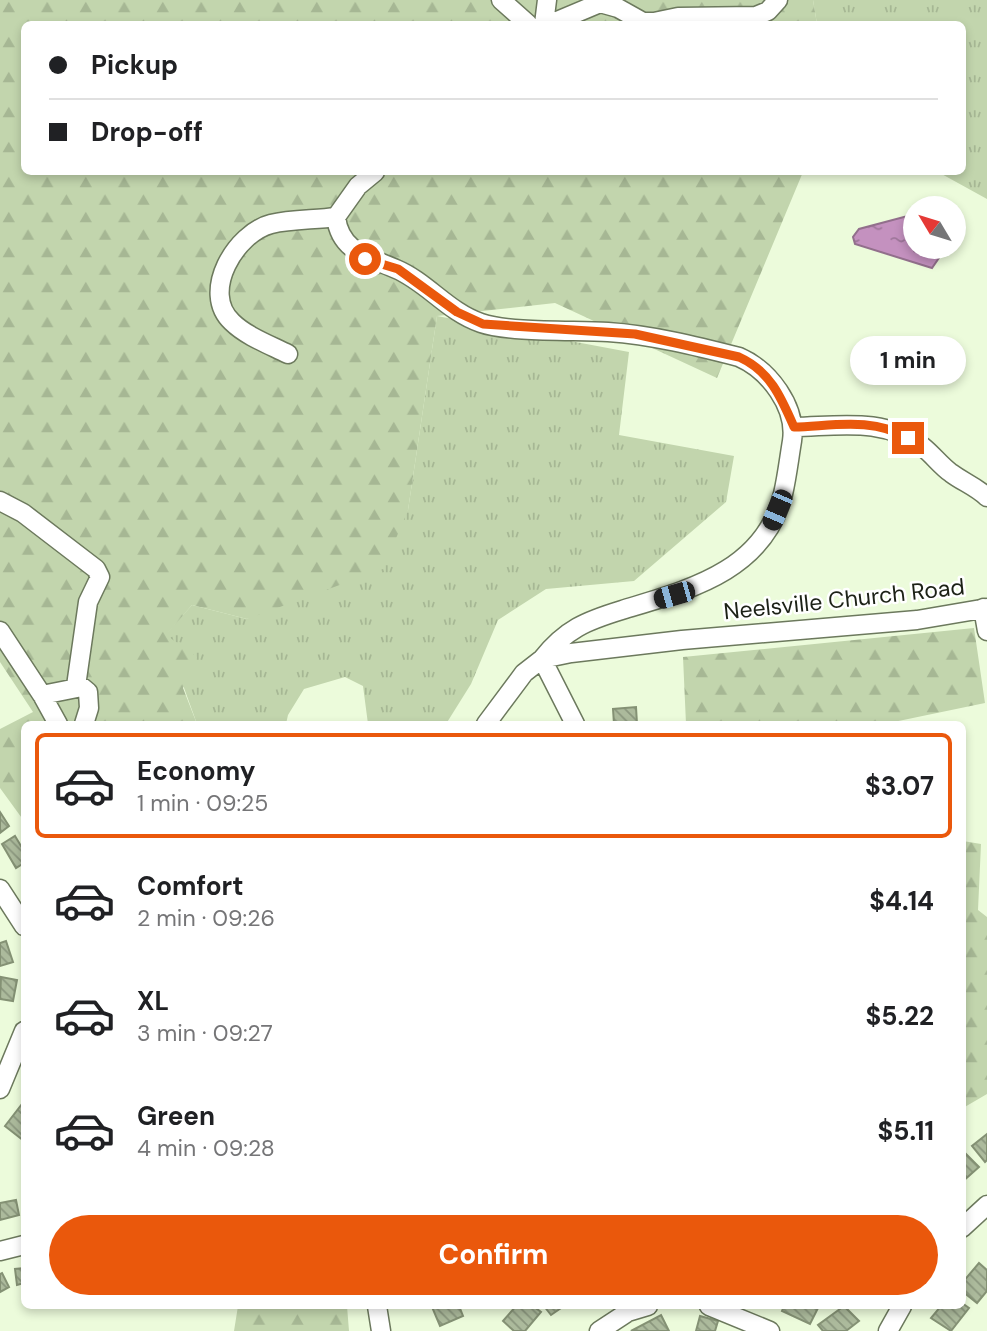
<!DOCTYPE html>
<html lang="en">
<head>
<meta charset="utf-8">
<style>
	:root { --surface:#fff; --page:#f6f6f6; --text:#202124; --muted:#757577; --line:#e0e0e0; --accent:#ea580c }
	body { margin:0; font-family:"DM Sans",sans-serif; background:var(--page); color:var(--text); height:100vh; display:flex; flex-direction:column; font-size:26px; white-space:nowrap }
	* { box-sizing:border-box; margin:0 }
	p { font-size:23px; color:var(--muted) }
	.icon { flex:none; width:38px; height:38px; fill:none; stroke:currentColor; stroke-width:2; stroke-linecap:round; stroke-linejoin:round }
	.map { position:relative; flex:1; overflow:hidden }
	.panel { position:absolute; left:21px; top:721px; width:945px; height:588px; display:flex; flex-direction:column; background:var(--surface); border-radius:10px; box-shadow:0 4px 10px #0003 }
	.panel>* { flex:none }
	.guide { position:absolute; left:21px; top:21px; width:945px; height:154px; border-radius:10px; box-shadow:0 4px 10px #0003; display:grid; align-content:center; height:154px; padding:0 28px; background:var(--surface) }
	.needle { width:46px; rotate:308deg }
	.buttons { position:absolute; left:903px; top:196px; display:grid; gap:14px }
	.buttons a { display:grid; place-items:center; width:63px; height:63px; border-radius:50%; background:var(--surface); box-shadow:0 4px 10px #0003; font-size:35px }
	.end { position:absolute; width:32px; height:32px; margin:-16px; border:9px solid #ea580c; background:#fff; box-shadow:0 0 0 4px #fff }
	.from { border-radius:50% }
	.bubble { position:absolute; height:49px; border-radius:24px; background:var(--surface); box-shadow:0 4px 10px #0003; font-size:23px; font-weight:700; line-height:49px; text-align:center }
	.car { position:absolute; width:21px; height:42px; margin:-21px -10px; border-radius:9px; box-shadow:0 0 5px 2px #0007; background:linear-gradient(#222 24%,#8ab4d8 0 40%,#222 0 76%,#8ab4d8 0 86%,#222 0) }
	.guide b { display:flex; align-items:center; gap:24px; height:66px; font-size:26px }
	.guide b+b { border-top:2px solid var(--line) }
	.guide i { width:18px; height:18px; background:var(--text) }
	ul { padding:12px 0 0; list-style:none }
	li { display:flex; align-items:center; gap:21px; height:105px; margin:0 14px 10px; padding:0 14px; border:4px solid transparent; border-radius:10px }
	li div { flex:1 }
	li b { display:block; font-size:26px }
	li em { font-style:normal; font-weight:700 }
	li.selected { border-color:var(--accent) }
	li>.icon { width:63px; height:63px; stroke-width:1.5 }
	.primary-button { display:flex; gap:14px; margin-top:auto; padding:14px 28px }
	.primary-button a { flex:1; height:80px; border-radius:42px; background:var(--accent); color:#fff; font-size:28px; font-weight:700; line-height:80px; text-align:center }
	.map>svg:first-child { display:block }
	.grass { fill:url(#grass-tufts) }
	.forest { fill:url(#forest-firs) }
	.water { fill:url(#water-ripples); stroke:#926f8c; stroke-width:2 }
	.building { fill:url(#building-back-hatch); stroke:#849174; stroke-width:2 }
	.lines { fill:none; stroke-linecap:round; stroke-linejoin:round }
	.minor-casing { stroke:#6c795d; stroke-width:21 }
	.minor { stroke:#fff; stroke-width:18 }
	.route { stroke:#ea580c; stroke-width:9 }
	.labels { text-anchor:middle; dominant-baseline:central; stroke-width:5; stroke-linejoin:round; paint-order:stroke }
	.street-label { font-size:23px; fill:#1c2116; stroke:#fff }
</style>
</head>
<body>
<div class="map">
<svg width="987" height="1331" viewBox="0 0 987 1331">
	<defs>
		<pattern id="grass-tufts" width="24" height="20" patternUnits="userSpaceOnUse" patternTransform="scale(1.75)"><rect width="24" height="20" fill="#c2d5ad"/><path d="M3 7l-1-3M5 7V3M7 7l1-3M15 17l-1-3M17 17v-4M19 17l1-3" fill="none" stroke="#a6b794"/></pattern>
		<pattern id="forest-firs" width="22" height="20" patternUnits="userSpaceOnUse" patternTransform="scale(1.75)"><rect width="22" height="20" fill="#c2d5ad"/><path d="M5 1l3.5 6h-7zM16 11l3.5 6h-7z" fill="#a6b794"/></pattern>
		<pattern id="water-ripples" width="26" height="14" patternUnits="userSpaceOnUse" patternTransform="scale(1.75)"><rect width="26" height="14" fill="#c491bf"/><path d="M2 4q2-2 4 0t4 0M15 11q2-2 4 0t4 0" fill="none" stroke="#9e769a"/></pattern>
		<pattern id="building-back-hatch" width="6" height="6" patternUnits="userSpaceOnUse" patternTransform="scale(1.75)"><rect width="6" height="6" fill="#acba9c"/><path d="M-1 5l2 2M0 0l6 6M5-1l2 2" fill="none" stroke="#8b977e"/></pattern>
	</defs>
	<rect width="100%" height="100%" fill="#ecfbdb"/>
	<!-- grass -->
	<path class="grass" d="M813,0H987V199L938,172H962V24H817Z
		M437,316L629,352L619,435L734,456L726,502L634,581L546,589L498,620L471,684L446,724H368L363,686L345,677L304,689L288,715L286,724H197L165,635L192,605L247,619L408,510Z"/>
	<!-- forest -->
	<path class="forest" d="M0,0H813L817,24H24V172H803L717,378L555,303L437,316L408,510L383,569L247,619L192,605L166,635L197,657L183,688L197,724H24V821L0,788V729L33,712L0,662Z
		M974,628L985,703L884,724H686L683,657Z
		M963,841L981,844L978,910L987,917V1094L963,1108Z
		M238,1306H347L349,1331H234Z"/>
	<!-- water -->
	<path class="water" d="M915,214V247H942L941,255L932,268L855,244L853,237L859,229Z"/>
	<!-- building -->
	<path class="building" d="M636,707L637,724H614L613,709Z
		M0,812L9,826L0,833Z
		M15,836L24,851V863L16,868L2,844Z
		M6,941L13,962L0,966V943Z
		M1,977L17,980L13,1001L0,999Z
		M22,1104L24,1106V1141L5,1126Z
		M987,1134V1160L985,1162L972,1146Z
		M964,1152L979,1167L962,1182V1153Z
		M16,1200L19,1215L0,1220V1203Z
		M979,1263L987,1270V1291L977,1303L962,1291V1283Z
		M24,1268V1283L17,1285L15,1269Z
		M2,1273L9,1287L0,1292V1274Z
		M962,1303L969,1308L951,1331L931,1318L941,1306H962Z
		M436,1306H459L463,1316L440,1326L432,1307Z
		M516,1306H533L541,1312L525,1331H514L503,1321Z
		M544,1306H564L551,1315Z
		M784,1306H819L810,1324L782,1311Z
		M844,1306L859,1321L846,1331H823L818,1325Z
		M661,1315L669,1331H631Z
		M700,1316L718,1321L715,1331H696Z"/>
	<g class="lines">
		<defs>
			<path id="minor" d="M501,0L528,24
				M544,24L547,0
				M550,24L600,3L618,8L643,22H654L678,17L756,16L768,11L778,0
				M375,172L358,186L336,217C340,252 369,257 396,269C427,282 448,312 481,323C510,333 575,330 608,332C652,335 696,346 739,357C769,370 797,407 792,441C789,459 787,477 783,494C764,572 687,590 622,610C586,621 566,629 542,659L575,724
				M288,354C270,345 246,336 232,322C200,292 236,233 271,224C292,219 315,220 336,217
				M794,427C841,426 883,417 923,447C933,455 941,466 951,473C963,482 975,486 987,497
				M0,501L23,513L96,569L100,577L88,602L76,686
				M983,608L987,631
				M0,631L42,695L58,724
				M42,695L82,687L88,692L89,708L84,724
				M486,724L524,673L542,659L571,653L682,640L917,620L987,608
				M0,889L24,926
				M0,1089L24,1031
				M962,1228L987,1205
				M0,1251L24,1245
				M377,1306L381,1331
				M709,1306L770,1331
				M599,1331L628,1312L648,1306
				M888,1331L902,1306"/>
		</defs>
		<!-- minor casing -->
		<use href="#minor" class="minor-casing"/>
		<!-- minor -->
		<use href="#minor" class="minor"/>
	</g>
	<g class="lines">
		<!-- route -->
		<path class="route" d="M365,259L398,269L457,312L483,324L635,334L739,357C770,371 781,397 794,427C833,426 872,417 908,438"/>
	</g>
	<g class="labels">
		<!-- street labels -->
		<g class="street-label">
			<text transform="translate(844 599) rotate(-6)">Neelsville Church Road</text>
		</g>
	</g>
</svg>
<div class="buttons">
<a><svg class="needle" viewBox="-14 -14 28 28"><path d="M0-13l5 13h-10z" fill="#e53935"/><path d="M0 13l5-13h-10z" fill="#757577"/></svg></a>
</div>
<i class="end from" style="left:365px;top:259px"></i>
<i class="end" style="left:908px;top:438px"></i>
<div class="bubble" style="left:850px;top:336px;width:116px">1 min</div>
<i class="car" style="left:777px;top:510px;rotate:203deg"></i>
<i class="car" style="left:674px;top:595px;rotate:254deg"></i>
<div class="guide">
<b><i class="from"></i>Pickup</b>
<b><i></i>Drop-off</b>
</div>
<section class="panel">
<ul>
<li class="selected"><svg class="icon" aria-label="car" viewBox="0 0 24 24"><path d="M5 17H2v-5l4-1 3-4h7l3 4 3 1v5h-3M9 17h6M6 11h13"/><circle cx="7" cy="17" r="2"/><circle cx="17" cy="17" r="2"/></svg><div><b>Economy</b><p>1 min · 09:25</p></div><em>$3.07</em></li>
<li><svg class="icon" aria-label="car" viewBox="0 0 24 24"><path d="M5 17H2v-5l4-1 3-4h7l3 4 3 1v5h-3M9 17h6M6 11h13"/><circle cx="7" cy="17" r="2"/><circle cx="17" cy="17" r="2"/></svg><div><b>Comfort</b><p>2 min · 09:26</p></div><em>$4.14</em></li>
<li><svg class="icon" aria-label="car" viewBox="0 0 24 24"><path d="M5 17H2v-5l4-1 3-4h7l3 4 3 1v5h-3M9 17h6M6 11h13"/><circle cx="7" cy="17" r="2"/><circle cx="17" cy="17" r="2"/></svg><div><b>XL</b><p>3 min · 09:27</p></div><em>$5.22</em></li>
<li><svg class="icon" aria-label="car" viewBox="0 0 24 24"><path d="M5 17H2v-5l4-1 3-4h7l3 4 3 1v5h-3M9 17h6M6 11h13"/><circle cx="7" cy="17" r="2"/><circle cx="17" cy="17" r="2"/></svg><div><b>Green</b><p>4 min · 09:28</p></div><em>$5.11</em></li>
</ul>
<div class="primary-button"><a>Confirm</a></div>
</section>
</div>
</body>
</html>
